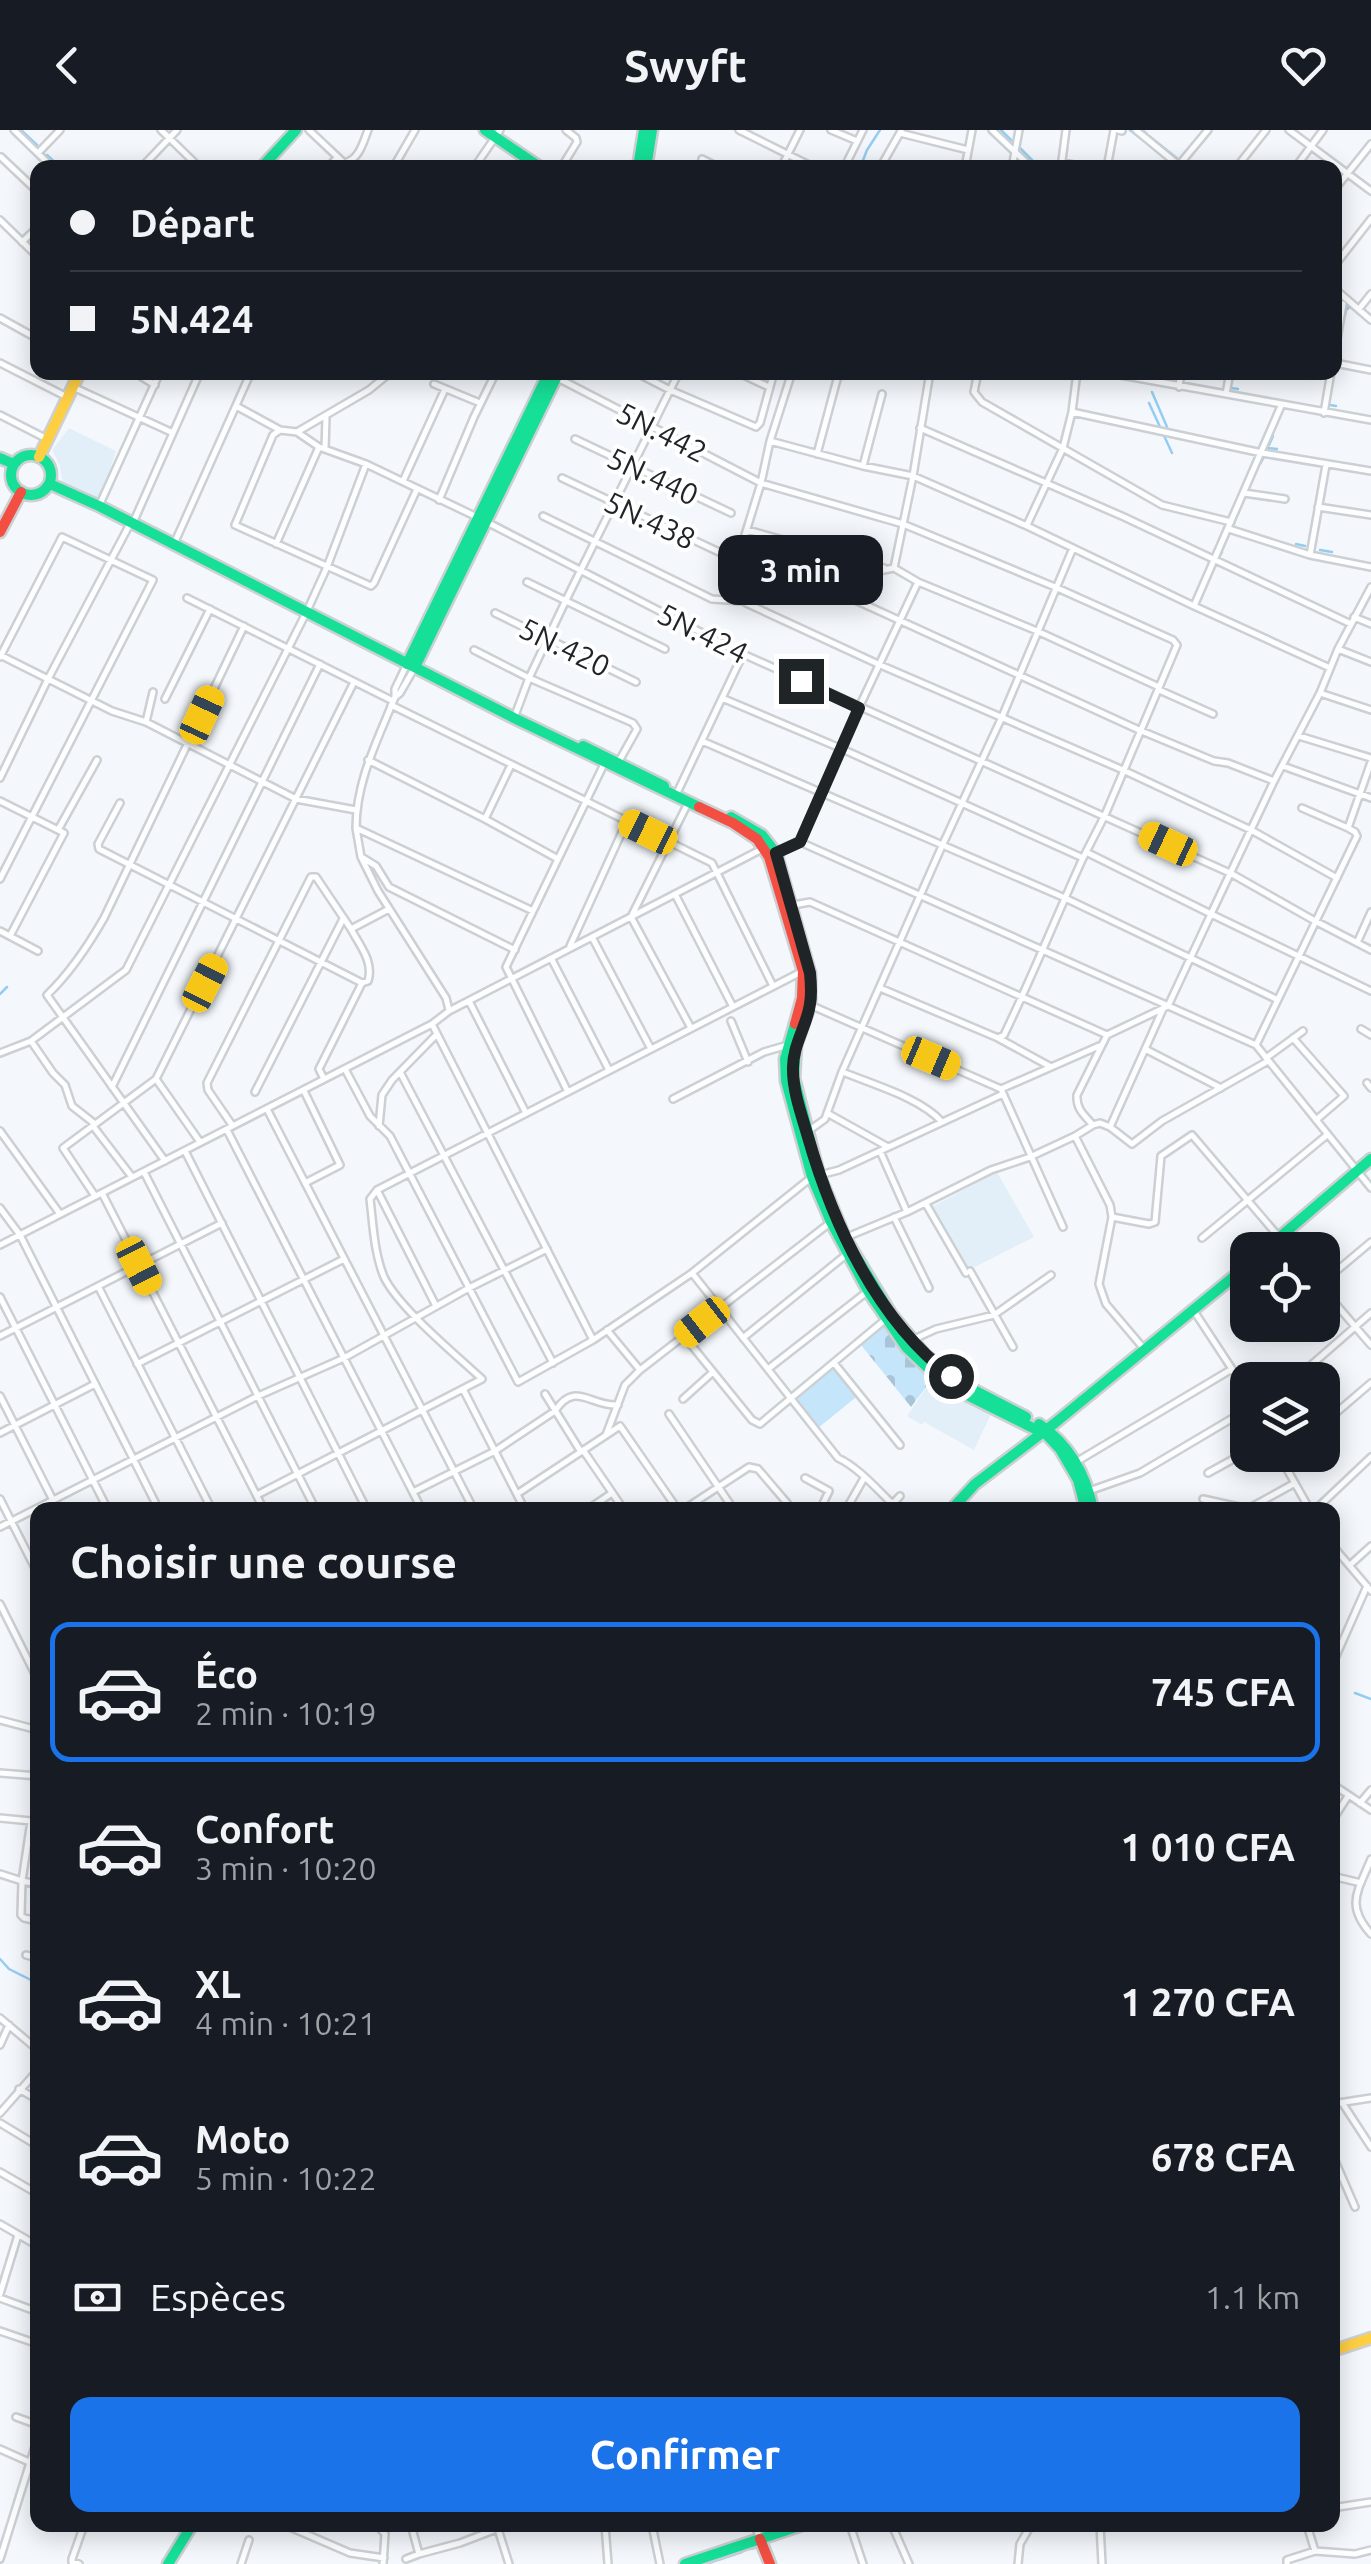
<!DOCTYPE html>
<html lang="fr">
<head>
<meta charset="utf-8">
<style>
	:root { --surface:#171b24; --page:#20242c; --text:#f1f3f6; --muted:#9ea1a6; --line:#363941; --accent:#1a73e8 }
	body { margin:0; font-family:Ubuntu,sans-serif; background:var(--page); color:var(--text); height:100vh; display:flex; flex-direction:column; font-size:38px; white-space:nowrap }
	* { box-sizing:border-box; margin:0 }
	p { font-size:32px; color:var(--muted) }
	.icon { flex:none; width:55px; height:55px; fill:none; stroke:currentColor; stroke-width:2; stroke-linecap:round; stroke-linejoin:round }
	.map { position:relative; flex:1; overflow:hidden }
	.drawer { position:absolute; left:30px; top:1372px; width:1310px; height:1030px; display:flex; flex-direction:column; background:var(--surface); border-radius:20px; box-shadow:0 5px 25px #0003 }
	.drawer>* { flex:none }
	.guide { position:absolute; left:30px; top:30px; width:1312px; height:220px; border-radius:20px; box-shadow:0 5px 25px #0003; display:grid; align-content:center; height:220px; padding:0 40px; background:var(--surface) }
	.tools { position:absolute; left:1230px; top:1102px; display:grid; gap:20px }
	.tools a { display:grid; place-items:center; width:110px; height:110px; border-radius:20px; background:var(--surface); box-shadow:0 5px 25px #0003; font-size:50px }
	.end { position:absolute; width:45px; height:45px; margin:-22px; border:12px solid #1f2427; background:#fff; box-shadow:0 0 0 5px #fff }
	.from { border-radius:50% }
	.bubble { position:absolute; height:70px; border-radius:20px; background:var(--surface); box-shadow:0 5px 25px #0003; font-size:32px; font-weight:700; line-height:70px; text-align:center }
	.car { position:absolute; width:30px; height:60px; margin:-30px -15px; border-radius:12px; box-shadow:0 0 8px 2px #0007; background:linear-gradient(#f5c518 24%,#345 0 40%,#f5c518 0 76%,#345 0 86%,#f5c518 0) }
	.guide b { display:flex; align-items:center; gap:35px; height:95px; font-size:38px }
	.guide b+b { border-top:2px solid var(--line) }
	.guide i { width:25px; height:25px; background:var(--text) }
	ul { padding:0; list-style:none }
	li { display:flex; align-items:center; gap:30px; height:140px; margin:0 20px 15px; padding:0 20px; border:5px solid transparent; border-radius:20px }
	li div { flex:1 }
	li b { display:block; font-size:38px }
	li em { font-style:normal; font-weight:700 }
	li.active { border-color:var(--accent) }
	li>.icon { width:90px; height:90px; stroke-width:1.5 }
	h2 { padding:0 40px; font-size:45px; line-height:120px }
	.pay { display:flex; align-items:center; gap:25px; height:110px; padding:0 40px; font-size:38px }
	.pay p { margin-inline-start:auto }
	.primary-button { display:flex; gap:20px; margin-top:auto; padding:20px 40px }
	.primary-button a { flex:1; height:115px; border-radius:20px; background:var(--accent); color:#fff; font-size:40px; font-weight:700; line-height:115px; text-align:center }
	header { display:flex; justify-content:space-between; align-items:center; height:130px; padding:0 40px; background:var(--surface); font-size:45px; font-weight:700 }
	.map>svg:first-child { display:block }
	.built { fill:#e2eff9 }
	.cemetery { fill:url(#cemetery-stones) }
	.garden { fill:#c5e5fb }
	.lines { fill:none; stroke-linecap:round; stroke-linejoin:round }
	.stream { stroke:#94cdf2; stroke-width:2.5 }
	.street-casing { stroke:#ccd0d3; stroke-width:10 }
	.fast-casing { stroke:#ccd0d3; stroke-width:15 }
	.slow-casing { stroke:#ccd0d3; stroke-width:15 }
	.jam-casing { stroke:#ccd0d3; stroke-width:15 }
	.street { stroke:#fdfeff; stroke-width:5 }
	.fast { stroke:#16e098; stroke-width:10 }
	.slow { stroke:#ffcf43; stroke-width:10 }
	.jam { stroke:#f24e42; stroke-width:10 }
	.route { stroke:#1f2427; stroke-width:12 }
	.labels { text-anchor:middle; dominant-baseline:central; stroke-width:8; stroke-linejoin:round; paint-order:stroke }
	.street-label { font-size:30px; fill:#1f2427; stroke:#fff }
</style>
</head>
<body>
<header><svg class="icon" aria-label="back" viewBox="0 0 24 24"><path d="M15 5l-7 7 7 7"/></svg>Swyft<svg class="icon" aria-label="heart" viewBox="0 0 24 24"><path d="M12 20l-8-8c-3-5 5-10 8-4 3-6 11-1 8 4z"/></svg></header>
<div class="map">
<svg width="1371" height="2434" viewBox="0 0 1371 2434">
	<defs>
		<pattern id="cemetery-stones" width="16" height="16" patternUnits="userSpaceOnUse" patternTransform="scale(2.5)"><rect width="16" height="16" fill="#c5e5fb"/><path d="M2 7V4a2 2 0 0 1 4 0v3zM10 15v-3a2 2 0 0 1 4 0v3z" fill="#a9c4d7"/></pattern>
	</defs>
	<rect width="100%" height="100%" fill="#f4f8fc"/>
	<!-- built -->
	<path class="built" d="M69,298L116,321L101,369L96,370L64,355L62,349L60,336L52,320Z
		M997,1042L1034,1107L969,1140L932,1077Z
		M928,1255L992,1282L974,1320L924,1292L922,1295L907,1286Z"/>
	<!-- cemetery -->
	<path class="cemetery" d="M885,1195L910,1227L933,1248L911,1277L861,1215L877,1197L880,1200Z"/>
	<!-- garden -->
	<path class="garden" d="M837,1234L860,1264L818,1298L798,1271V1266Z"/>
	<g class="lines">
		<!-- stream -->
		<path class="stream" d="M21,0L37,15
			M1001,0L1011,10
			M1130,0L1165,27
			M1142,0L1146,3
			M1149,6L1179,30
			M1020,18L1040,38
			M47,25L61,38
			M860,38L867,20L880,0
			M1345,185L1346,180L1351,176
			M1143,242L1145,246
			M781,248L783,242
			M1186,249L1187,242
			M1231,258L1238,259
			M1152,262L1167,297
			M1149,273L1172,323
			M1330,275L1336,276
			M1269,315L1273,306
			M1268,318L1277,319
			M1260,334L1264,327
			M1323,370L1325,361
			M1322,375L1331,376
			M1319,394L1320,385
			M1296,414L1305,416
			M1320,420L1332,422
			M1219,427L1222,422
			M0,864L7,857
			M1355,1563L1371,1569
			M0,1829L9,1839L31,1850L34,1872L38,1880
			M24,2363L28,2351
			M760,2403L773,2399
			M750,2419L759,2417
			M763,2427L765,2434
			M706,2434L742,2422"/>
		<defs>
			<path id="street" d="M14,0L53,38
				M161,0L200,38
				M309,0L344,33L342,38
				M739,0L815,38
				M831,0L857,11
				M992,0L1032,38
				M1118,0L1122,1
				M1136,0L1182,38
				M1289,0L1371,61
				M900,3L968,20
				M38,23L60,0
				M1,27L38,62
				M702,29L720,38
				M344,33C359,30 363,13 368,0
				M1062,33L1093,38
				M1179,35L1208,0
				M141,38L177,0
				M327,38L337,28
				M393,38L415,0
				M474,38L500,0
				M561,38L577,12L576,8L566,0
				M781,38L800,0
				M844,38L863,0
				M880,38L901,1
				M965,38L972,0
				M1012,38L1019,0
				M1061,38L1066,0
				M1107,38L1114,0
				M1236,38L1266,0
				M1295,38L1323,0
				M1335,59L1371,14
				M0,90L38,127
				M22,112L38,97
				M1335,135L1371,89
				M1335,159L1371,190
				M1359,179L1371,164
				M0,188L38,209
				M1335,221L1343,174
				M0,233L67,267
				M1335,233L1371,240
				M134,242L155,255
				M391,242L369,260L297,302L280,300L273,305L235,395L371,456L374,453L417,359
				M635,242L670,260L756,297L760,293L774,242
				M737,242L769,257
				M792,242L770,311L863,336L913,346L1027,396L1194,476L1281,276
				M978,242L974,262L982,272L1162,375L1231,392
				M1104,242L1371,290
				M548,243L761,353L903,394L1055,457L1173,510L1177,515L1105,685L1083,728L840,618L722,568
				M434,254L480,273
				M73,257L173,303
				M1179,257L1181,242
				M1226,264L1230,242
				M236,276L280,300
				M1072,282L1262,323L1371,341
				M1324,283L1331,242
				M0,285L47,309
				M920,298L1124,387L1351,494
				M297,302L319,317L366,334L479,388L743,524L1232,744L1315,791L1371,820
				M575,309L731,383
				M325,319L326,287
				M817,324L839,242
				M863,336L882,264
				M562,348L738,431
				M403,351L445,259
				M1244,363L1285,369
				M439,370L474,287L496,242
				M99,376L160,242
				M1318,377L1371,385
				M543,386L712,469L743,471L818,453L894,438L918,452L1037,501L1159,557
				M133,393L200,242
				M1027,395L1063,318L1072,282L1077,242
				M1229,399L1310,425L1371,437
				M747,400L884,438
				M174,414L251,242
				M276,414L319,317
				M1310,425L1326,335
				M894,438L913,346L930,242
				M527,452L665,519
				M820,454L1139,600L1214,631L1228,633L1274,651
				M1371,457L1338,519L1320,563L1371,580
				M187,468L393,571
				M725,470L761,353L770,311
				M746,473L878,534L1123,640L1251,700L1337,748
				M1194,476L1330,538
				M495,483L636,552
				M1354,487L1371,494
				M1338,519L1371,532
				M474,520L529,548L633,593L637,599L618,633
				M0,525L112,581L146,592L296,669L356,680
				M0,527L62,407L153,450L0,749
				M407,534L395,559V567C378,609 356,651 356,698L533,781
				M1159,560L1213,584
				M1320,563L1274,651L1211,784L1371,861
				M395,567L400,563L415,537
				M165,569L210,479
				M391,575L712,733L773,856
				M514,588L529,548L566,470L679,242
				M146,592L153,562
				M1299,606L1371,628
				M702,611L1065,768L1276,869
				M368,630L485,689L558,729
				M1283,636L1371,668
				M0,648L48,549L131,392
				M677,663L743,524
				M0,671L64,703L10,806
				M120,673L98,714L99,719L362,853
				M688,673L631,787L691,898
				M485,689L511,635
				M356,698L361,727L378,761L446,868L449,880
				M1348,698L1371,632
				M58,700L97,630
				M800,712L1256,915L1371,1058
				M1086,722L1211,784L1168,876L1107,905L1077,965C1076,979 1084,985 1093,995L1100,993L1110,997L1163,879
				M776,723L800,712L840,618L918,452
				M363,728L376,736L389,757L515,820
				M675,764L733,877
				M788,776L810,772L1107,905
				M0,801L38,821
				M592,807L651,919
				M1357,813L1371,782
				M570,816L627,691
				M551,828L609,940
				M880,858L998,908L1051,937
				M469,871L526,983
				M801,871L1001,959L1063,1097
				M731,891L748,932
				M432,894L593,1210
				M1361,899L1371,905
				M998,908L1004,905C1032,847 1056,787 1083,728
				M1293,908L1344,966L1316,990
				M31,911L53,943L65,955L72,976L95,994
				M1256,915L1357,706L1355,702L1348,698L1302,678
				M1145,919L1221,958
				M0,923L31,911L126,840L307,481L327,437L366,334
				M1266,928L1303,901
				M345,939L370,986L390,1006L518,1252L593,1210L692,1143L812,1047L839,1040L1003,964
				M400,942L553,1233
				M843,942C874,955 921,968 942,992
				M156,949L200,1012
				M324,949L319,939L362,853L368,851C374,832 360,816 351,799
				M1367,953L1371,958
				M112,957L320,534
				M1001,959L1099,916
				M304,961L340,1035L305,1053
				M255,962L343,789
				M568,962L506,837L605,632
				M673,969L764,922L788,915
				M267,979L474,1380
				M827,983L888,1017
				M232,995L208,960L207,953L311,747H316L351,799L389,779
				M93,996L132,1047
				M379,996L382,965L392,950L437,904
				M1110,997L1132,1014L1162,991L1268,931
				M227,1000L422,1380
				M0,1001L60,1084
				M807,1002L825,989L842,942L942,716L1002,587L1073,418
				M1075,1006L1110,1075L1112,1087L1099,1154L1106,1174L1145,1220
				M185,1021L367,1380
				M880,1021L907,1082
				M165,1031L47,865C70,843 88,816 104,788L244,496
				M144,1042L316,1380
				M377,1060L436,1176
				M102,1063L264,1380
				M95,1066L63,1018L156,949L354,552
				M926,1074L966,1143
				M0,1078L20,1105L159,1380
				M894,1087L929,1158
				M1112,1087L1149,1094L1155,1092L1161,1026L1192,1005L1290,1120
				M1202,1108L1327,1005
				M842,1109L907,1082L991,1040L1030,1027L1075,1006L1093,995
				M0,1115L432,894L449,881L764,718
				M970,1141L1013,1217
				M692,1143L838,1328C860,1338 880,1363 899,1380
				M1322,1153L1371,1112
				M98,1156L212,1380
				M1322,1158L1371,1215
				M0,1167L108,1380
				M1194,1181L1232,1239L1248,1267
				M607,1200L640,1240
				M1268,1204L1277,1195
				M0,1206L222,1093
				M684,1206L752,1290L760,1294L886,1189
				M743,1208L847,1124
				M912,1210L936,1199L994,1185L1051,1145
				M834,1233L900,1315
				M137,1234L344,1129
				M768,1239L868,1161
				M1294,1250L1371,1183
				M463,1259L525,1380
				M545,1264L581,1322
				M0,1266L58,1380
				M683,1269L713,1242
				M669,1284L734,1380
				M1330,1288L1371,1253
				M0,1303L95,1254
				M606,1305L625,1255L640,1240L831,1092
				M583,1320L624,1380
				M1279,1325L1310,1380
				M1076,1332L1232,1239
				M1208,1343L1248,1321
				M805,1348L829,1361L820,1380
				M1089,1361L1140,1343L1248,1279
				M413,1362L495,1321L555,1281C575,1250 591,1277 618,1275
				M517,1364L620,1296L678,1380
				M257,1365L482,1249C455,1224 399,1178 384,1147C374,1123 373,1094 370,1069L377,1060L803,841
				M0,1369L38,1444
				M1203,1369L1248,1379L1295,1353
				M847,1378L864,1348
				M587,1380L612,1363
				M683,1380L749,1337L758,1339L793,1380
				M887,1380L900,1366
				M1315,1380L1371,1327
				M0,1397L258,1266L344,1228L469,1158L547,1119
				M1332,1415L1371,1461
				M1350,1435L1371,1416
				M0,1474L38,1550
				M1332,1535L1367,1456
				M0,1590L38,1600
				M0,1643L38,1646
				M1332,1654L1371,1680
				M1360,1673L1371,1660
				M0,1688L31,1691L22,1751L38,1754
				M1332,1691L1348,1666
				M1371,1729C1358,1761 1345,1775 1371,1804
				M0,1744L22,1751L21,1785L24,1788L38,1791
				M1332,1746L1361,1753
				M26,1825L38,1828
				M0,1888L38,1920
				M0,1915L9,1895
				M19,1959L38,1970
				M1332,1974L1371,1968
				M1343,1974L1371,2017
				M0,1983L38,1940
				M0,1993L38,2016
				M1332,2024L1355,2077
				M0,2042L38,2064
				M0,2094L38,2116
				M0,2164L18,2105
				M0,2168L38,2182
				M0,2201L38,2214
				M16,2287L38,2295
				M0,2319L38,2336
				M1332,2378L1371,2372
				M285,2395L350,2423L384,2428
				M377,2395L385,2404L383,2434
				M605,2395L608,2434
				M652,2395L660,2434
				M755,2395L760,2409
				M850,2395L863,2434
				M892,2395L909,2434
				M1100,2395L1102,2434
				M1307,2395L1315,2421
				M498,2399L509,2434
				M419,2424L460,2413L507,2395
				M0,2429L38,2307
				M406,2429L419,2424L411,2395
				M79,2434L72,2432V2429L84,2395
				M241,2434L249,2410
				M1018,2434L1020,2414L1031,2395
				M1287,2434V2430L1315,2421L1355,2424L1371,2420"/>
			<path id="fast" d="M485,0L541,38
				M261,38L296,0
				M638,38L644,0
				M646,38L652,0
				M11 345a20 20 0 1 1 40 0a20 20 0 1 1-40 0Z
				M0,328L14,334
				M50,354L99,376L514,588L699,677
				M407,534L549,242
				M415,537L559,242
				M583,616L664,656
				M731,687L762,705L776,723L810,843V875L796,915L794,948L819,1045L845,1108L891,1184L925,1225L964,1255L1026,1287
				M795,894L785,929L786,951L812,1047L831,1092L868,1161L906,1217L945,1254L1047,1305L1060,1319L1078,1350L1086,1380
				M1265,1120L1371,1029
				M1039,1294C1070,1315 1086,1344 1093,1380
				M951,1380L975,1354L1055,1293L1248,1135
				M168,2434L192,2395
				M685,2434L802,2395"/>
			<path id="slow" d="M39,327L80,242
				M1332,2221L1371,2208"/>
			<path id="jam" d="M0,402L21,362
				M699,677L733,693L757,709L769,727L803,841L802,868L795,894
				M760,2409L770,2434"/>
		</defs>
		<!-- street casing -->
		<use href="#street" class="street-casing"/>
		<!-- fast casing -->
		<use href="#fast" class="fast-casing"/>
		<!-- slow casing -->
		<use href="#slow" class="slow-casing"/>
		<!-- jam casing -->
		<use href="#jam" class="jam-casing"/>
		<!-- street -->
		<use href="#street" class="street"/>
		<!-- fast -->
		<use href="#fast" class="fast"/>
		<!-- slow -->
		<use href="#slow" class="slow"/>
		<!-- jam -->
		<use href="#jam" class="jam"/>
	</g>
	<g class="lines">
		<!-- route -->
		<path class="route" d="M801,551L859,578L800,712L776,723L810,843C811,853 812,863 810,874C807,896 792,916 793,940C793,962 802,986 808,1007C833,1094 877,1190 951,1246"/>
	</g>
	<g class="labels">
		<!-- street labels -->
		<g class="street-label">
			<text transform="translate(662 302) rotate(27)">5N.442</text>
			<text transform="translate(653 346) rotate(25)">5N.440</text>
			<text transform="translate(650 390) rotate(25)">5N.438</text>
			<text transform="translate(703 503) rotate(27)">5N.424</text>
			<text transform="translate(565 517) rotate(26)">5N.420</text>
		</g>
	</g>
</svg>
<div class="tools">
<a><svg class="icon" aria-label="locate" viewBox="0 0 24 24"><circle cx="12" cy="12" r="6"/><path d="M12 2v4M12 18v4M2 12h4M18 12h4"/></svg></a>
<a><svg class="icon" aria-label="layers" viewBox="0 0 24 24"><path d="M12 4l9 5-9 5-9-5zM3 14l9 5 9-5"/></svg></a>
</div>
<i class="end from" style="left:951px;top:1246px"></i>
<i class="end" style="left:801px;top:551px"></i>
<div class="bubble" style="left:718px;top:405px;width:165px">3 min</div>
<i class="car" style="left:202px;top:585px;rotate:25deg"></i>
<i class="car" style="left:648px;top:702px;rotate:296deg"></i>
<i class="car" style="left:1168px;top:714px;rotate:295deg"></i>
<i class="car" style="left:205px;top:853px;rotate:27deg"></i>
<i class="car" style="left:931px;top:928px;rotate:113deg"></i>
<i class="car" style="left:139px;top:1136px;rotate:153deg"></i>
<i class="car" style="left:702px;top:1192px;rotate:232deg"></i>
<div class="guide">
<b><i class="from"></i>Départ</b>
<b><i></i>5N.424</b>
</div>
<section class="drawer">
<h2>Choisir une course</h2>
<ul>
<li class="active"><svg class="icon" aria-label="car" viewBox="0 0 24 24"><path d="M5 17H2v-5l4-1 3-4h7l3 4 3 1v5h-3M9 17h6M6 11h13"/><circle cx="7" cy="17" r="2"/><circle cx="17" cy="17" r="2"/></svg><div><b>Éco</b><p>2 min · 10:19</p></div><em>745 CFA</em></li>
<li><svg class="icon" aria-label="car" viewBox="0 0 24 24"><path d="M5 17H2v-5l4-1 3-4h7l3 4 3 1v5h-3M9 17h6M6 11h13"/><circle cx="7" cy="17" r="2"/><circle cx="17" cy="17" r="2"/></svg><div><b>Confort</b><p>3 min · 10:20</p></div><em>1 010 CFA</em></li>
<li><svg class="icon" aria-label="car" viewBox="0 0 24 24"><path d="M5 17H2v-5l4-1 3-4h7l3 4 3 1v5h-3M9 17h6M6 11h13"/><circle cx="7" cy="17" r="2"/><circle cx="17" cy="17" r="2"/></svg><div><b>XL</b><p>4 min · 10:21</p></div><em>1 270 CFA</em></li>
<li><svg class="icon" aria-label="car" viewBox="0 0 24 24"><path d="M5 17H2v-5l4-1 3-4h7l3 4 3 1v5h-3M9 17h6M6 11h13"/><circle cx="7" cy="17" r="2"/><circle cx="17" cy="17" r="2"/></svg><div><b>Moto</b><p>5 min · 10:22</p></div><em>678 CFA</em></li>
</ul>
<div class="pay"><svg class="icon" aria-label="cash" viewBox="0 0 24 24"><path d="M3 7h18v10H3z"/><circle cx="12" cy="12" r="2"/></svg>Espèces<p>1.1 km</p></div>
<div class="primary-button"><a>Confirmer</a></div>
</section>
</div>
</body>
</html>
